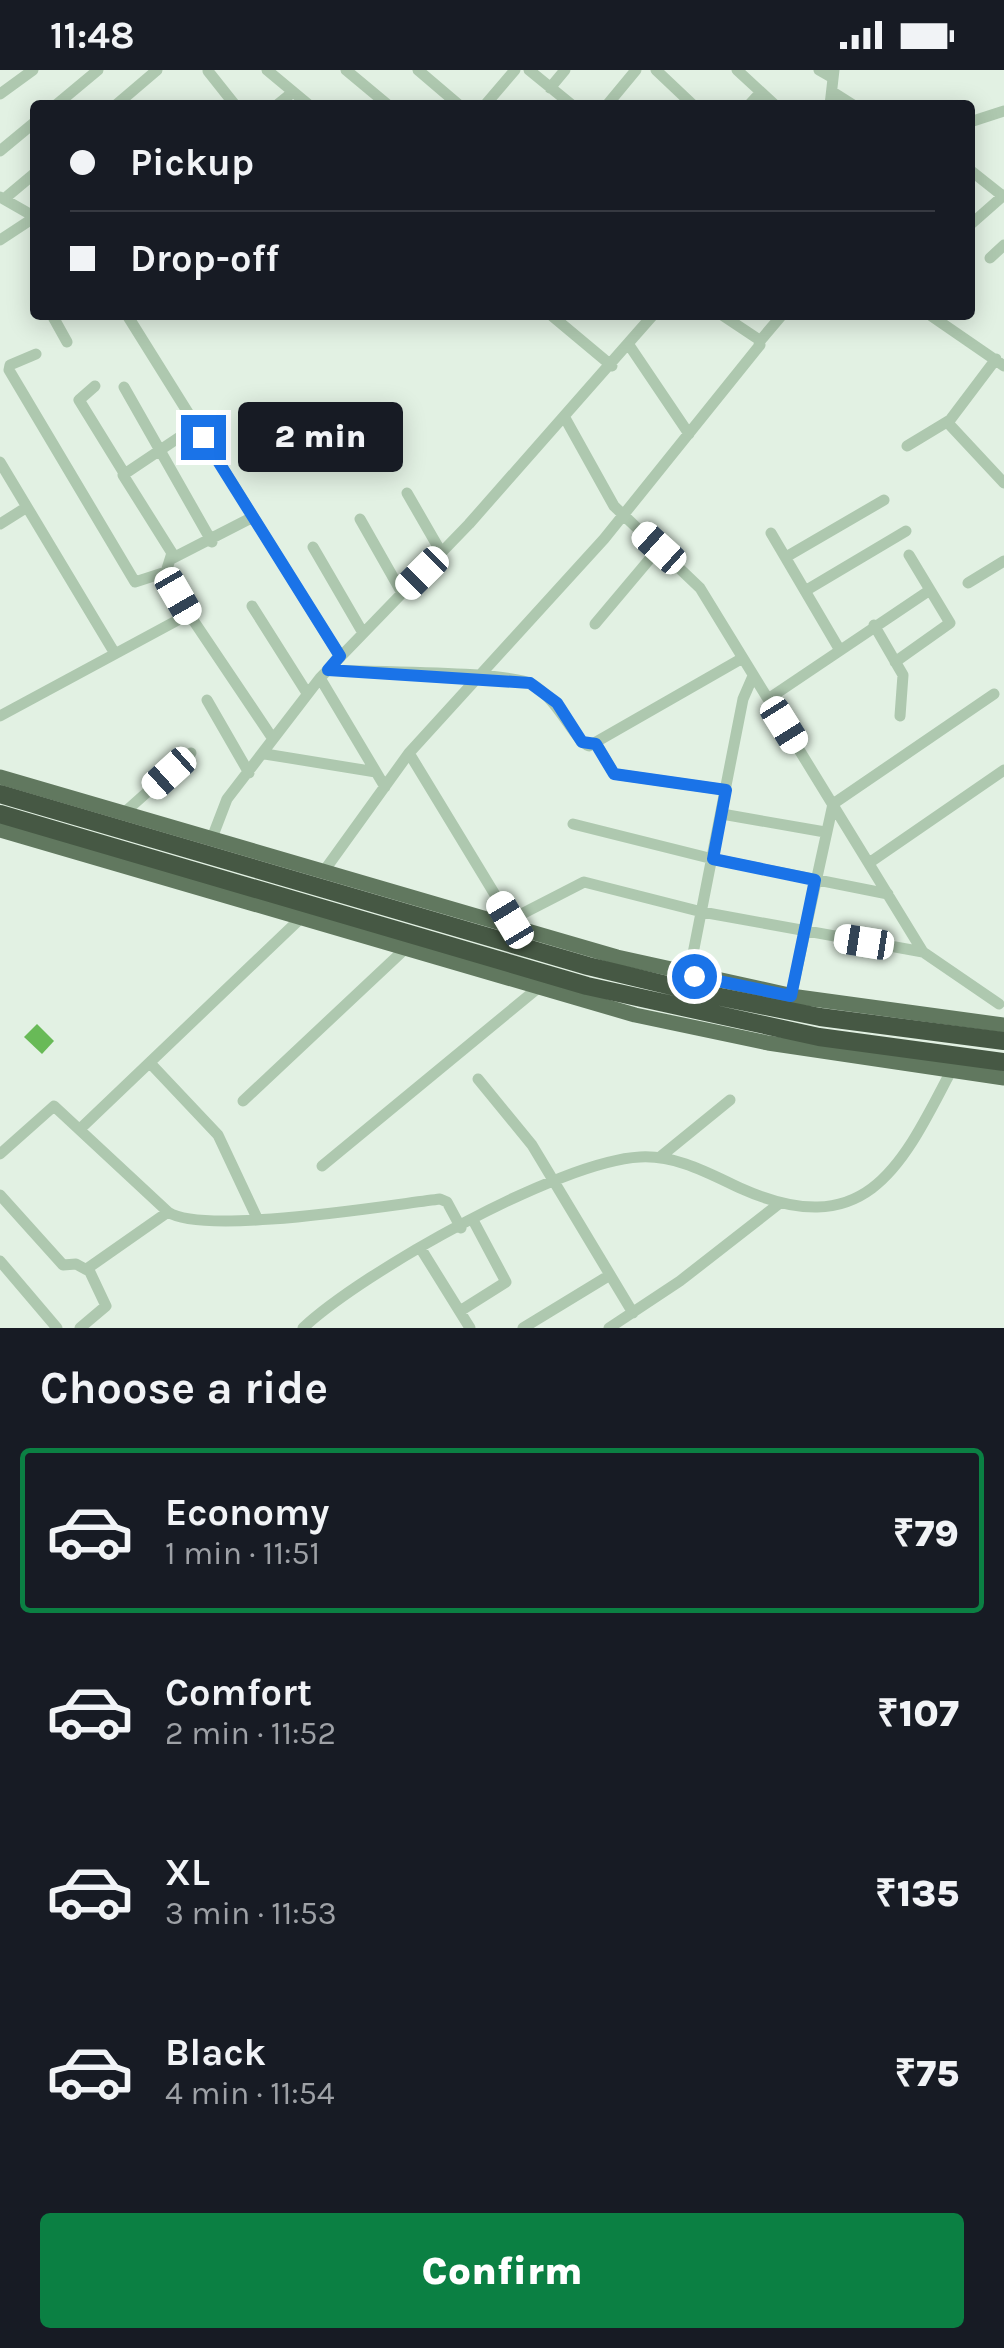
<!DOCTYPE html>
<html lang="en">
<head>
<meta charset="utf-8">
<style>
	:root { --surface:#171b24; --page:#20242c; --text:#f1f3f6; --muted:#9ea1a6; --line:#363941; --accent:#0b8043 }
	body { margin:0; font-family:Karla,sans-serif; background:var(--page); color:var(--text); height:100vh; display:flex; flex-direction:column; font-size:38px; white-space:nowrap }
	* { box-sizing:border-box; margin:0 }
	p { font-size:32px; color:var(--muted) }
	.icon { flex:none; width:55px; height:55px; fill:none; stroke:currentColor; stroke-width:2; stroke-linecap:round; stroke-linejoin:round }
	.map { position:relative; height:1258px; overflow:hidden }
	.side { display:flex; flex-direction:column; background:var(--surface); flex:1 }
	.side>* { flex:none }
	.guide { position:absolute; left:30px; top:30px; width:945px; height:220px; border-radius:10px; box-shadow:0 5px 25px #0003; display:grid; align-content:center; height:220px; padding:0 40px; background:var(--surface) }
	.end { position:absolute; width:45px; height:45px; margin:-22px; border:12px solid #1a73e8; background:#fff; box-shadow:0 0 0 5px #fff }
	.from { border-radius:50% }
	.bubble { position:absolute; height:70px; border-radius:10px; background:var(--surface); box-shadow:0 5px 25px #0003; font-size:32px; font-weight:800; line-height:70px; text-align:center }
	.car { position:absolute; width:30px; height:60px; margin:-30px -15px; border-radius:12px; box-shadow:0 0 8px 2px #0007; background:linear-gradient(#fff 24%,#345 0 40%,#fff 0 76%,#345 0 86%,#fff 0) }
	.guide b { display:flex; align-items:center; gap:35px; height:95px; font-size:38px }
	.guide b+b { border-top:2px solid var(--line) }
	.guide i { width:25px; height:25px; background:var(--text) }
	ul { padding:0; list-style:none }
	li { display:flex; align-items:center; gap:30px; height:165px; margin:0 20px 15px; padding:0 20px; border:5px solid transparent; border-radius:10px }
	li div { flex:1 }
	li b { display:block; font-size:38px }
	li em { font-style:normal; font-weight:800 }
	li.on { border-color:var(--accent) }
	li>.icon { width:90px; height:90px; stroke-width:1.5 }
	h2 { padding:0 40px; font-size:45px; line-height:120px }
	.cta { display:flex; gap:20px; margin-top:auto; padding:20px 40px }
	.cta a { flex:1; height:115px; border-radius:10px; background:var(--accent); color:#fff; font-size:40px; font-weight:800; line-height:115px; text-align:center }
	.status { display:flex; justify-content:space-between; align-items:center; height:70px; padding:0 50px; background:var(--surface); direction:ltr }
	.status svg { height:28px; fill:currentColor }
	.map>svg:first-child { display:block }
	.building { fill:#68ba57 }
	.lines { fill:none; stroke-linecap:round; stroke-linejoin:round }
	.minor { stroke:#aec8af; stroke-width:11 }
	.major { stroke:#61785f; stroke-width:15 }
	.highway { stroke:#465844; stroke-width:18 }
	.route { stroke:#1a73e8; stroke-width:12 }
</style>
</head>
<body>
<div class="status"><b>11:48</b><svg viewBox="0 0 49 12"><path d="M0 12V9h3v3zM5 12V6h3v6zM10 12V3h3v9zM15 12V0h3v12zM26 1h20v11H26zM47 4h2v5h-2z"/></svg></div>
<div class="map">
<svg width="1004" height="1258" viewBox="0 0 1004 1258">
	<rect width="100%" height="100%" fill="#e2f1e3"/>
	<!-- building -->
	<path class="building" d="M37,954L54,971L42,984L24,967Z"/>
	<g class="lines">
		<!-- minor -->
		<path class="minor" d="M267,0L309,35
			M346,0L388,35
			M418,0L459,35
			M529,0L572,35
			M656,0L693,35
			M737,0L775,35
			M819,0L833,8
			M208,1L235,35
			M550,18L565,0
			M834,23L853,35
			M0,24L33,0
			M56,35L98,0
			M116,35L157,0
			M277,35L293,22
			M485,35L515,0
			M607,35L636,0
			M749,35L761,22
			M830,35L834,0
			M970,52L1004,41
			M0,81L35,52
			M970,100L1004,127
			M0,127L35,147
			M4,129L35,103
			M970,155L1004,125
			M0,170L35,147
			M990,188L1004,175
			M52,245L67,272
			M127,245L340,586
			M551,245L612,296
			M930,245L1004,296
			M760,271L782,245
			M629,275L689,364
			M36,284L10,295L9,300L135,512L166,502
			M95,316L79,330L124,403
			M124,317L212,472
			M565,348L614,436L700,518L923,882L999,934
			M948,353L1004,413
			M907,376L950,350L996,289
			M0,392L114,582
			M407,423L441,482
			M360,449L402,523
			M0,454L27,437
			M771,463L838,577
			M313,477L363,563
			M786,487L884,430
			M173,488L251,448
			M968,513L1004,491
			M805,521L906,461
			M252,536L307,623
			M189,544L166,502L172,483L123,405L196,356
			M595,554L659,478
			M874,555L903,605L900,646
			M895,592L950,553L909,485
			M328,600C364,602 508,601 532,614C559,630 574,670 589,676L741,589
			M320,608L385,717
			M768,629L930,520
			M207,630L249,703
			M0,646L189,544L273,669
			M596,673L614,704L726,720
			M409,683L514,856
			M265,684L376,702
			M125,742L191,683
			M722,744L825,762
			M573,754L713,789L888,824
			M212,768L227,729L320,608L469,454L653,245
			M869,793L1004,700
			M324,801L409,683L604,469L760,275L758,269L722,245
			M510,850L584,812L702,842L923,882
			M689,904L743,629L753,606
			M791,926L833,734L994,624
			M150,993L218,1065L257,1148
			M478,1009L532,1075L633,1243
			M243,1031L405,879
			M80,1059L301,848
			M0,1084L54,1036L168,1142C204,1166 389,1135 440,1129L447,1132L461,1158
			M660,1087L730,1030
			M322,1096L538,918
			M0,1125L63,1195L76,1194L87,1200
			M421,1179L470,1258
			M0,1191L57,1258
			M460,1241L506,1212L474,1152
			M80,1258L106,1236L88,1198L168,1142
			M303,1258C363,1202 559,1091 640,1087C676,1085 708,1103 740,1118C865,1174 901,1098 951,1001
			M523,1258L610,1205
			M609,1258L680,1211L780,1133"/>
		<!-- major -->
		<path class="major" d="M0,707L617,887L798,927L1004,955
			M0,760L635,945L768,973L1004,1008"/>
		<!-- highway -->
		<path class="highway" d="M0,724L588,896L696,922L820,947L1004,971
			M0,744L587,916L819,967L1004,992"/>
	</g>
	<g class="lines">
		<!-- route -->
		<path class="route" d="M203,367L340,586L328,600L530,613L557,633L582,672L596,674L614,704L726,720L713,789L815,810L791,926L694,906"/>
	</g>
</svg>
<i class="end from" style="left:694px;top:906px"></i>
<i class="end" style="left:203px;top:367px"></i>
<div class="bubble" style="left:238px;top:332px;width:165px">2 min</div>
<i class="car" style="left:659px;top:478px;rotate:312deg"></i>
<i class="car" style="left:422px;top:503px;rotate:225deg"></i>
<i class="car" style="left:178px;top:526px;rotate:150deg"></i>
<i class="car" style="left:784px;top:655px;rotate:148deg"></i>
<i class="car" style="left:169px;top:703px;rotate:228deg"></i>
<i class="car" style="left:510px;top:850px;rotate:329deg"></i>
<i class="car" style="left:864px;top:872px;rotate:279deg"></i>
<div class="guide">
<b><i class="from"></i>Pickup</b>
<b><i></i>Drop-off</b>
</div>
</div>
<section class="side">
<h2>Choose a ride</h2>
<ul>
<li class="on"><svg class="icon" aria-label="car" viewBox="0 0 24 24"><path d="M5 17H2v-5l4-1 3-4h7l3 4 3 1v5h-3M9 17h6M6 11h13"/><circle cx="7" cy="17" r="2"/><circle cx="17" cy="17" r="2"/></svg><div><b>Economy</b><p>1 min · 11:51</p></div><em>₹79</em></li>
<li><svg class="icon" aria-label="car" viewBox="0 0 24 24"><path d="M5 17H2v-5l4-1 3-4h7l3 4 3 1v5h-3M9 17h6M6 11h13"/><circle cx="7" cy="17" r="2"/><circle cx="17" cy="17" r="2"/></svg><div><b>Comfort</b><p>2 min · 11:52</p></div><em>₹107</em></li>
<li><svg class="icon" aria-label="car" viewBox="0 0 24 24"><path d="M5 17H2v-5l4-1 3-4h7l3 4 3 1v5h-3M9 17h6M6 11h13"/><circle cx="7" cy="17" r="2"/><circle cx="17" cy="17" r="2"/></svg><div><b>XL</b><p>3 min · 11:53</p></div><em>₹135</em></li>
<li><svg class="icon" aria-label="car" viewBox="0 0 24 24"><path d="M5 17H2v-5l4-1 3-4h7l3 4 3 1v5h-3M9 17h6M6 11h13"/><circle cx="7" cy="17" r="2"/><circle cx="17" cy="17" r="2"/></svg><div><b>Black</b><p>4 min · 11:54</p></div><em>₹75</em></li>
</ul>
<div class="cta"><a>Confirm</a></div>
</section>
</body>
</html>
